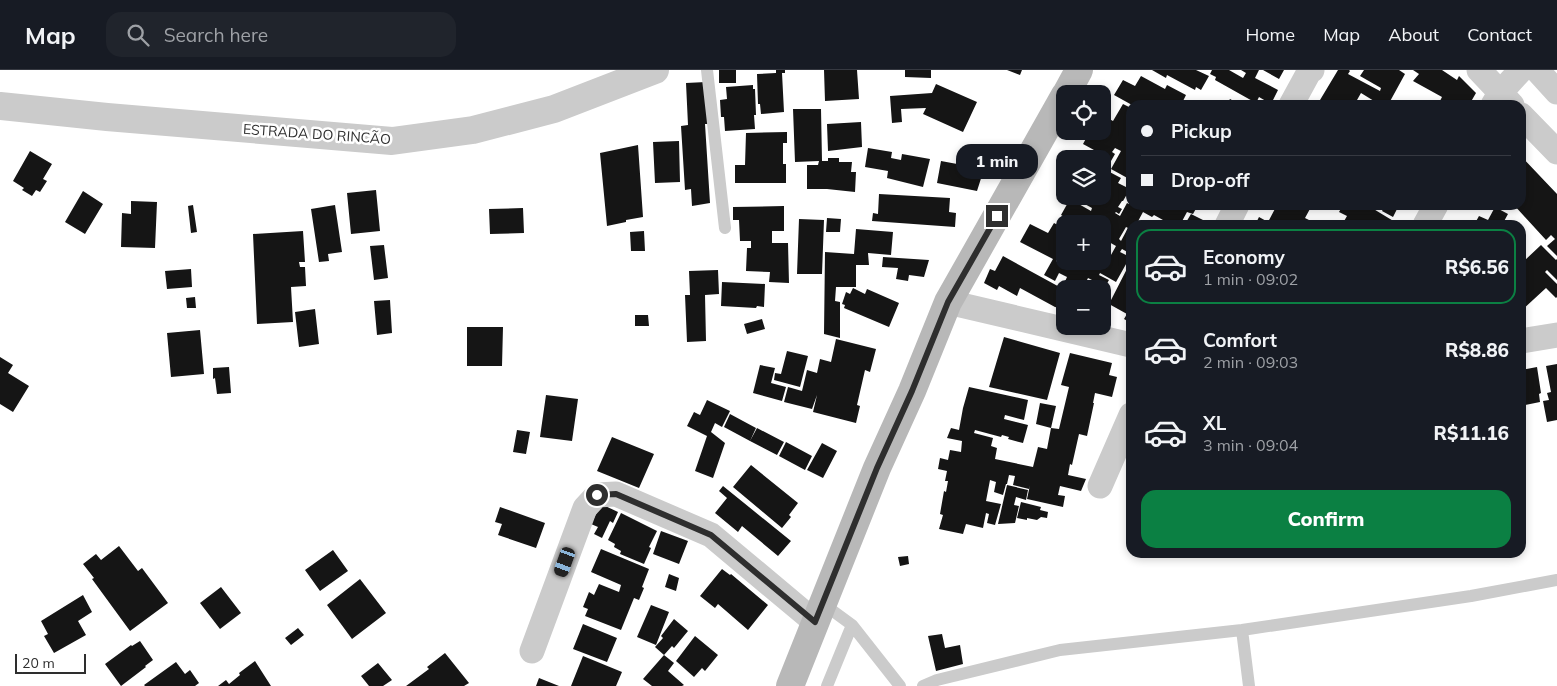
<!DOCTYPE html>
<html lang="en">
<head>
<meta charset="utf-8">
<style>
	:root { --surface:#171b24; --page:#20242c; --text:#f1f3f6; --muted:#9ea1a6; --line:#363941; --accent:#0b8043 }
	body { margin:0; font-family:Mulish,sans-serif; background:var(--page); color:var(--text); height:100vh; display:flex; flex-direction:column; font-size:19px; white-space:nowrap }
	* { box-sizing:border-box; margin:0 }
	p { font-size:16px; color:var(--muted) }
	.icon { flex:none; width:28px; height:28px; fill:none; stroke:currentColor; stroke-width:2; stroke-linecap:round; stroke-linejoin:round }
	.map { position:relative; flex:1; overflow:hidden }
	.panel { position:absolute; left:1126px; top:150px; width:400px; height:338px; display:flex; flex-direction:column; background:var(--surface); border-radius:15px; box-shadow:0 2px 8px #0003 }
	.panel>* { flex:none }
	.hud { position:absolute; left:1126px; top:30px; width:400px; height:110px; border-radius:15px; box-shadow:0 2px 8px #0003; display:grid; align-content:center; height:110px; padding:0 15px; background:var(--surface) }
	.buttons { position:absolute; left:1056px; top:15px; display:grid; gap:10px }
	.buttons a { display:grid; place-items:center; width:55px; height:55px; border-radius:10px; background:var(--surface); box-shadow:0 2px 8px #0003; font-size:25px }
	.scale { position:absolute; left:15px; bottom:12px; width:71px; box-sizing:border-box; padding-left:5px; border:2px solid #2e2e2e; border-top:0; font-size:14px; line-height:18px; white-space:nowrap; color:#2e2e2e; -webkit-text-stroke:4px #fff; paint-order:stroke }
	.end { position:absolute; width:22px; height:22px; margin:-11px; border:6px solid #2e2e2e; background:#fff; box-shadow:0 0 0 2px #fff }
	.from { border-radius:50% }
	.bubble { position:absolute; height:35px; border-radius:15px; background:var(--surface); box-shadow:0 2px 8px #0003; font-size:16px; font-weight:800; line-height:35px; text-align:center }
	.car { position:absolute; width:15px; height:30px; margin:-15px -8px; border-radius:6px; box-shadow:0 0 4px 1px #0007; background:linear-gradient(#222 24%,#8ab4d8 0 40%,#222 0 76%,#8ab4d8 0 86%,#222 0) }
	.hud b { display:flex; align-items:center; gap:18px; height:48px; font-size:19px }
	.hud b+b { border-top:1px solid var(--line) }
	.hud i { width:12px; height:12px; background:var(--text) }
	ul { padding:9px 0 0; list-style:none }
	li { display:flex; align-items:center; gap:15px; height:75px; margin:0 10px 8px; padding:0 5px; border:2px solid transparent; border-radius:15px }
	li div { flex:1 }
	li b { display:block; font-size:19px }
	li em { font-style:normal; font-weight:800 }
	li.selected { border-color:var(--accent) }
	li>.icon { width:45px; height:45px; stroke-width:1.5 }
	.cta { display:flex; gap:10px; margin-top:auto; padding:10px 15px }
	.cta a { flex:1; height:58px; border-radius:15px; background:var(--accent); color:#fff; font-size:20px; font-weight:800; line-height:58px; text-align:center }
	header { display:flex; align-items:center; gap:30px; box-sizing:border-box; height:70px; padding:0 25px; background:var(--surface); border-bottom:1px solid var(--line) }
	header strong { font-size:24px }
	nav { display:flex; gap:28px; margin-inline-start:auto; font-size:18px }
	.search { width:350px; height:45px; background:var(--page); display:flex; align-items:center; gap:12px; box-sizing:border-box; padding:0 18px; border-radius:15px; color:var(--muted); font-size:19px }
	.map>svg:first-child { display:block }
	.building { fill:#151515; fill-rule:evenodd }
	.lines { fill:none; stroke-linecap:round; stroke-linejoin:round }
	.service { stroke:#cbcbcb; stroke-width:12 }
	.minor { stroke:#cbcbcb; stroke-width:25 }
	.tertiary { stroke:#cbcbcb; stroke-width:28 }
	.secondary { stroke:#b8b8b8; stroke-width:28 }
	.route { stroke:#2e2e2e; stroke-width:6 }
	.labels { text-anchor:middle; dominant-baseline:central; stroke-width:5; stroke-linejoin:round; paint-order:stroke }
	.street-label { font-size:14px; fill:#2e2e2e; stroke:#fff }
</style>
</head>
<body>
<header>
<strong>Map</strong>
<div class="search"><svg class="icon" aria-label="search" viewBox="0 0 24 24"><circle cx="10" cy="10" r="6"/><path d="M15 15l6 6"/></svg>Search here</div>
<nav><a>Home</a><a>Map</a><a>About</a><a>Contact</a></nav>
</header>
<div class="map">
<svg width="1557" height="616" viewBox="0 0 1557 616">
	<rect width="100%" height="100%" fill="#fff"/>
	<!-- building -->
	<path class="building" d="M719,0H736V13H719Z
		M776,0H785V3H782L784,42L761,44L760,34H758L757,4L776,3Z
		M824,0H857L859,29L825,31Z
		M905,0H931V8L905,7Z
		M1007,0H1022L1020,5Z
		M1152,0H1196L1209,6L1201,20L1196,17L1195,20L1167,5L1166,8Z
		M1212,0H1229L1243,8L1246,3L1241,0H1259L1255,8L1278,20L1271,34L1259,27L1256,33L1215,10L1216,7L1210,4Z
		M1263,0H1284L1279,9Z
		M1338,0H1349L1350,1L1348,4L1380,21L1381,18L1360,6L1364,0H1399L1405,4L1388,35H1372L1374,31L1361,23L1357,30L1365,35H1328L1320,30Z
		M1413,0H1442L1457,10L1459,6L1476,23L1469,35H1456L1453,34L1452,35H1438L1442,27L1413,11L1419,4Z
		M1141,6L1165,19L1167,15L1186,25L1181,35H1132L1114,25L1123,10L1135,16Z
		M706,12L708,54H705L710,133L692,136L691,119L685,120L681,56L688,55L686,13Z
		M936,14L977,32L963,62L923,44L926,38L901,39L902,52L892,53L890,26L932,23Z
		M753,15V19H755L756,45H754L755,59L725,61L724,47H721L720,30L727,29L726,17Z
		M1230,29L1241,35H1226Z
		M1424,30L1433,35H1422Z
		M1123,34L1131,38V73L1129,77L1131,78V110L1111,99L1121,81L1115,78L1112,82L1115,84L1111,91L1104,88L1103,89H1094L1090,87L1094,80L1083,74L1089,63L1086,61H1102V45L1113,51Z
		M793,39H821L822,91H828V88H839V92H852L851,102H856L855,122L827,119H807V95H818L819,91L795,92Z
		M861,52L862,77L828,81L827,54Z
		M787,62V73H783V94H786V113H735V95H745L746,63Z
		M679,71L680,112L655,113L653,72Z
		M638,75L643,147L626,150V152L607,156L600,83Z
		M868,78L892,82L891,88L901,90L902,84L930,89L923,117L887,108L888,101L865,97Z
		M30,81L52,94L43,109L47,111L40,122L36,120L32,126L22,120L24,118L13,111Z
		M1521,86L1557,124V186L1547,176L1555,169L1551,165L1546,170L1514,135H1521Z
		M941,91L984,99L977,121L937,113Z
		M1102,98L1121,108L1118,113L1130,119L1123,131H1122L1118,137L1122,139L1119,144L1116,142L1115,143L1120,146L1127,133L1129,134L1131,130V135H1198L1193,144L1187,142L1180,155H1172L1154,145L1152,147L1143,142L1136,155H1131V184L1122,179L1120,182L1130,187L1116,212L1100,203L1099,205L1109,210L1102,222V219H1070L1063,216L1067,207L1059,203L1055,211L1044,205L1053,189L1020,172L1030,154L1048,163L1054,153L1065,159V174L1056,191L1064,195L1066,191H1101L1106,194L1116,176L1102,168V154H1077L1061,145L1070,129L1091,141L1092,138L1070,126H1102ZM1126,157L1128,158L1121,171L1119,169ZM1088,208L1096,212L1092,219L1085,214Z
		M376,120L380,161L351,164L347,123Z
		M83,121L103,134L85,164L65,152Z
		M879,124L950,128L949,142L956,143L955,157L872,151L873,143L878,144Z
		M131,131L157,132L155,178L121,177L122,143L131,144Z
		M193,135L197,162L191,163L188,136Z
		M335,135L342,182L328,184L329,191L319,192L311,139Z
		M1277,135H1308L1311,137L1305,148L1319,155H1255L1259,147L1268,152Z
		M1343,135H1349L1352,137L1353,135H1367L1395,152L1394,155H1346L1343,153L1347,146L1339,142Z
		M1385,135H1399L1393,147L1382,141Z
		M784,136V161H772V173H788L789,213L769,212L770,202L746,201L747,178H751V171H740L739,150H733V137Z
		M1495,137L1508,144L1502,155H1474L1479,146L1488,150Z
		M523,138L524,163L490,164L489,139Z
		M1191,144L1209,153L1207,155H1188L1185,154Z
		M827,148L841,149L840,162H826Z
		M799,149L824,150L822,204H797Z
		M856,159L893,162L891,185L868,183L869,195H856V217H836L835,231L840,232V268L824,264L825,182L854,184Z
		M303,161L305,192H299L300,197H305L306,216L291,217L293,252L257,254L253,164Z
		M644,161L645,181H631L630,162Z
		M384,175L388,208L374,210L370,176Z
		M1541,175L1556,190L1557,189V210L1547,200L1545,202L1557,214V227L1556,228L1546,218L1521,241V189L1524,191Z
		M1003,186L1065,220V239L1055,237L1020,218L1017,226L999,216L997,220L984,213L990,199L995,201Z
		M883,187L929,190L924,207L909,205L908,211L896,209L898,198L882,197Z
		M1131,191V253L1124,249L1127,244L1109,234Z
		M191,199L192,217L167,219L165,201Z
		M718,200L719,224L705,225L706,271L687,272L685,225H690L689,201Z
		M722,212L765,214L764,237L757,236L756,238L721,236Z
		M853,218L865,224L867,219L899,233L889,257L844,238L845,235L842,234L846,222L850,224Z
		M195,227L196,238H187L186,228Z
		M390,230L392,263L377,265L374,231Z
		M315,239L319,274L299,277L295,242Z
		M635,245H648L649,256H635Z
		M762,249L765,259L747,264L744,254Z
		M467,257H503L502,296H467Z
		M200,260L204,304L171,307L167,263Z
		M1004,267L1060,283L1047,330L989,317Z
		M836,269L876,279L870,302L865,300L857,335L860,336L856,353L813,342L817,325L812,339L784,332L788,317L802,321L807,300L817,303L820,289L831,292Z
		M787,281L808,286L800,317L774,310L775,303L781,304Z
		M1070,283L1112,293L1109,305L1117,307L1112,327L1095,323L1093,333H1094L1087,366L1079,364L1072,395L1070,394L1068,405L1086,409L1081,421L1060,416L1058,425L1065,426L1063,437L1027,429L1030,415L1029,419L1013,415L1015,406L1009,405L1007,414H1006L1003,425L994,422L996,412L990,410L986,431L1001,434L995,455L987,453L989,444L986,443L983,458L966,454L963,464L939,459L943,445L940,444L944,421L946,422L948,411H945L947,401L938,399L940,388L948,390L950,380L961,382L962,371L947,368L951,358L959,360L963,338L969,317L1028,330L1024,350L1005,345L1004,349L1028,355L1023,373L1008,369L1009,367L1002,365L1001,367L975,360L974,363L993,368L991,376L997,378L995,389L1033,397L1038,377L1047,379L1051,358L1059,359L1069,317L1061,315Z
		M0,287L13,295L8,303L29,316L13,342L0,334Z
		M1557,294V350L1547,352L1543,331L1549,330L1547,323L1551,322L1546,296Z
		M760,295L775,298L771,313L786,317L782,331L753,323Z
		M229,297L231,323L217,324L215,308L213,309V298Z
		M1537,297L1541,323L1539,324L1540,332L1521,336V300Z
		M546,325L578,329L572,371L540,367Z
		M707,330L730,341L722,357L715,353L711,362L725,373L713,408L695,401L707,366L687,356L694,342L700,345Z
		M1040,333L1056,336L1051,358L1036,354Z
		M730,344L756,358L750,371L724,357Z
		M757,358L784,372L777,385L750,371Z
		M517,360L530,362L526,384L513,382Z
		M612,367L654,384L639,418L597,401Z
		M786,372L812,386L805,400L779,386Z
		M822,373L837,381L823,408L807,400Z
		M751,395L798,433L789,445L791,447L782,458L733,417Z
		M1007,415L1028,420L1026,430L1016,427L1014,435L1019,436L1015,453L998,454Z
		M723,416L791,471L778,486L742,456L738,462L715,443L727,428L719,421Z
		M1021,432L1041,437L1040,440L1048,442L1047,448L1041,447L1037,450L1027,448V450L1017,448Z
		M601,434L618,442L613,453L610,451L602,468L594,464L598,457L591,454Z
		M500,437L545,453L536,478L498,465L502,454L495,452Z
		M621,443L657,461L649,477L651,478L644,494L620,484L621,481L614,477L615,474L608,470Z
		M661,461L688,471L679,494L653,484Z
		M119,476L138,501L142,498L168,533L130,561L92,509L94,508L83,494L96,484L101,490Z
		M601,479L649,499L642,517L644,518L639,530L634,528L621,560L585,546L588,539L583,537L589,522L594,525L599,514L619,522L621,515L591,502Z
		M333,480L348,501L320,521L305,500Z
		M908,486L909,494L900,496L898,487Z
		M722,499L730,505L731,504L768,535L748,560L718,534L715,538L700,526Z
		M669,504L679,508L676,521L665,517Z
		M360,509L386,543L352,569L327,535Z
		M221,517L241,543L220,559L200,533Z
		M83,525L92,542L78,551L86,565L54,583L44,566L48,564L41,551Z
		M651,535L669,542L656,575L637,567Z
		M674,549L688,561L674,578L672,576L664,585L655,577L663,568L661,566Z
		M583,554L617,568L607,592L573,579Z
		M298,558L304,565L291,575L285,568Z
		M942,564L945,578L960,575L963,594L936,601L928,566Z
		M695,566L718,585L705,601L702,598L694,607L676,591Z
		M140,571L153,590L145,596L146,597L121,616L105,594L131,575L132,576Z
		M445,583L469,613L464,616H406L429,599L427,597Z
		M664,585L674,593L668,601L684,615L682,616H652L643,609Z
		M583,586L622,602L616,616H571Z
		M255,591L271,616H218L226,610L229,614L240,605L239,603Z
		M176,592L185,604L190,600L199,613L195,616H145L144,615Z
		M378,593L392,610L383,616H369L361,606Z
		M539,608L559,616H536Z"/>
	<g class="lines">
		<!-- service -->
		<path class="service" d="M707,0L725,158
			M822,533L852,555L900,616
			M1242,560L1249,616
			M827,616L852,555
			M923,616L937,610L1060,580L1242,560L1471,526L1557,510"/>
		<!-- minor -->
		<path class="minor" d="M1479,0L1512,35
			M1537,0L1557,22
			M1291,35L1309,2L1312,0
			M1493,35L1500,23L1521,0
			M1521,45L1557,82
			M1227,155L1237,135
			M1425,155L1436,135
			M948,232L1131,275
			M1521,271L1557,265
			M1100,416L1131,345
			M532,581L585,438L597,425L616,424L711,465L815,552"/>
		<!-- tertiary -->
		<path class="tertiary" d="M0,36L107,47L392,71L473,60L554,39L655,0"/>
		<!-- secondary -->
		<path class="secondary" d="M1066,24L1079,0
			M790,616L877,398L912,321L948,232L1065,25"/>
	</g>
	<g class="lines">
		<!-- route -->
		<path class="route" d="M597,425L616,424L711,465L815,552L877,398L912,321L948,232L997,146"/>
	</g>
	<g class="labels">
		<!-- street labels -->
		<g class="street-label">
			<text transform="translate(317 64) rotate(4)">ESTRADA DO RINCÃO</text>
		</g>
	</g>
</svg>
<div class="buttons">
<a><svg class="icon" aria-label="locate" viewBox="0 0 24 24"><circle cx="12" cy="12" r="6"/><path d="M12 2v4M12 18v4M2 12h4M18 12h4"/></svg></a>
<a><svg class="icon" aria-label="layers" viewBox="0 0 24 24"><path d="M12 4l9 5-9 5-9-5zM3 14l9 5 9-5"/></svg></a>
<a>+</a>
<a>−</a>
</div>
<div class="scale">20 m</div>
<i class="end from" style="left:597px;top:425px"></i>
<i class="end" style="left:997px;top:146px"></i>
<div class="bubble" style="left:956px;top:74px;width:82px">1 min</div>
<i class="car" style="left:565px;top:492px;rotate:200deg"></i>
<div class="hud">
<b><i class="from"></i>Pickup</b>
<b><i></i>Drop-off</b>
</div>
<section class="panel">
<ul>
<li class="selected"><svg class="icon" aria-label="car" viewBox="0 0 24 24"><path d="M5 17H2v-5l4-1 3-4h7l3 4 3 1v5h-3M9 17h6M6 11h13"/><circle cx="7" cy="17" r="2"/><circle cx="17" cy="17" r="2"/></svg><div><b>Economy</b><p>1 min · 09:02</p></div><em>R$6.56</em></li>
<li><svg class="icon" aria-label="car" viewBox="0 0 24 24"><path d="M5 17H2v-5l4-1 3-4h7l3 4 3 1v5h-3M9 17h6M6 11h13"/><circle cx="7" cy="17" r="2"/><circle cx="17" cy="17" r="2"/></svg><div><b>Comfort</b><p>2 min · 09:03</p></div><em>R$8.86</em></li>
<li><svg class="icon" aria-label="car" viewBox="0 0 24 24"><path d="M5 17H2v-5l4-1 3-4h7l3 4 3 1v5h-3M9 17h6M6 11h13"/><circle cx="7" cy="17" r="2"/><circle cx="17" cy="17" r="2"/></svg><div><b>XL</b><p>3 min · 09:04</p></div><em>R$11.16</em></li>
</ul>
<div class="cta"><a>Confirm</a></div>
</section>
</div>
</body>
</html>
